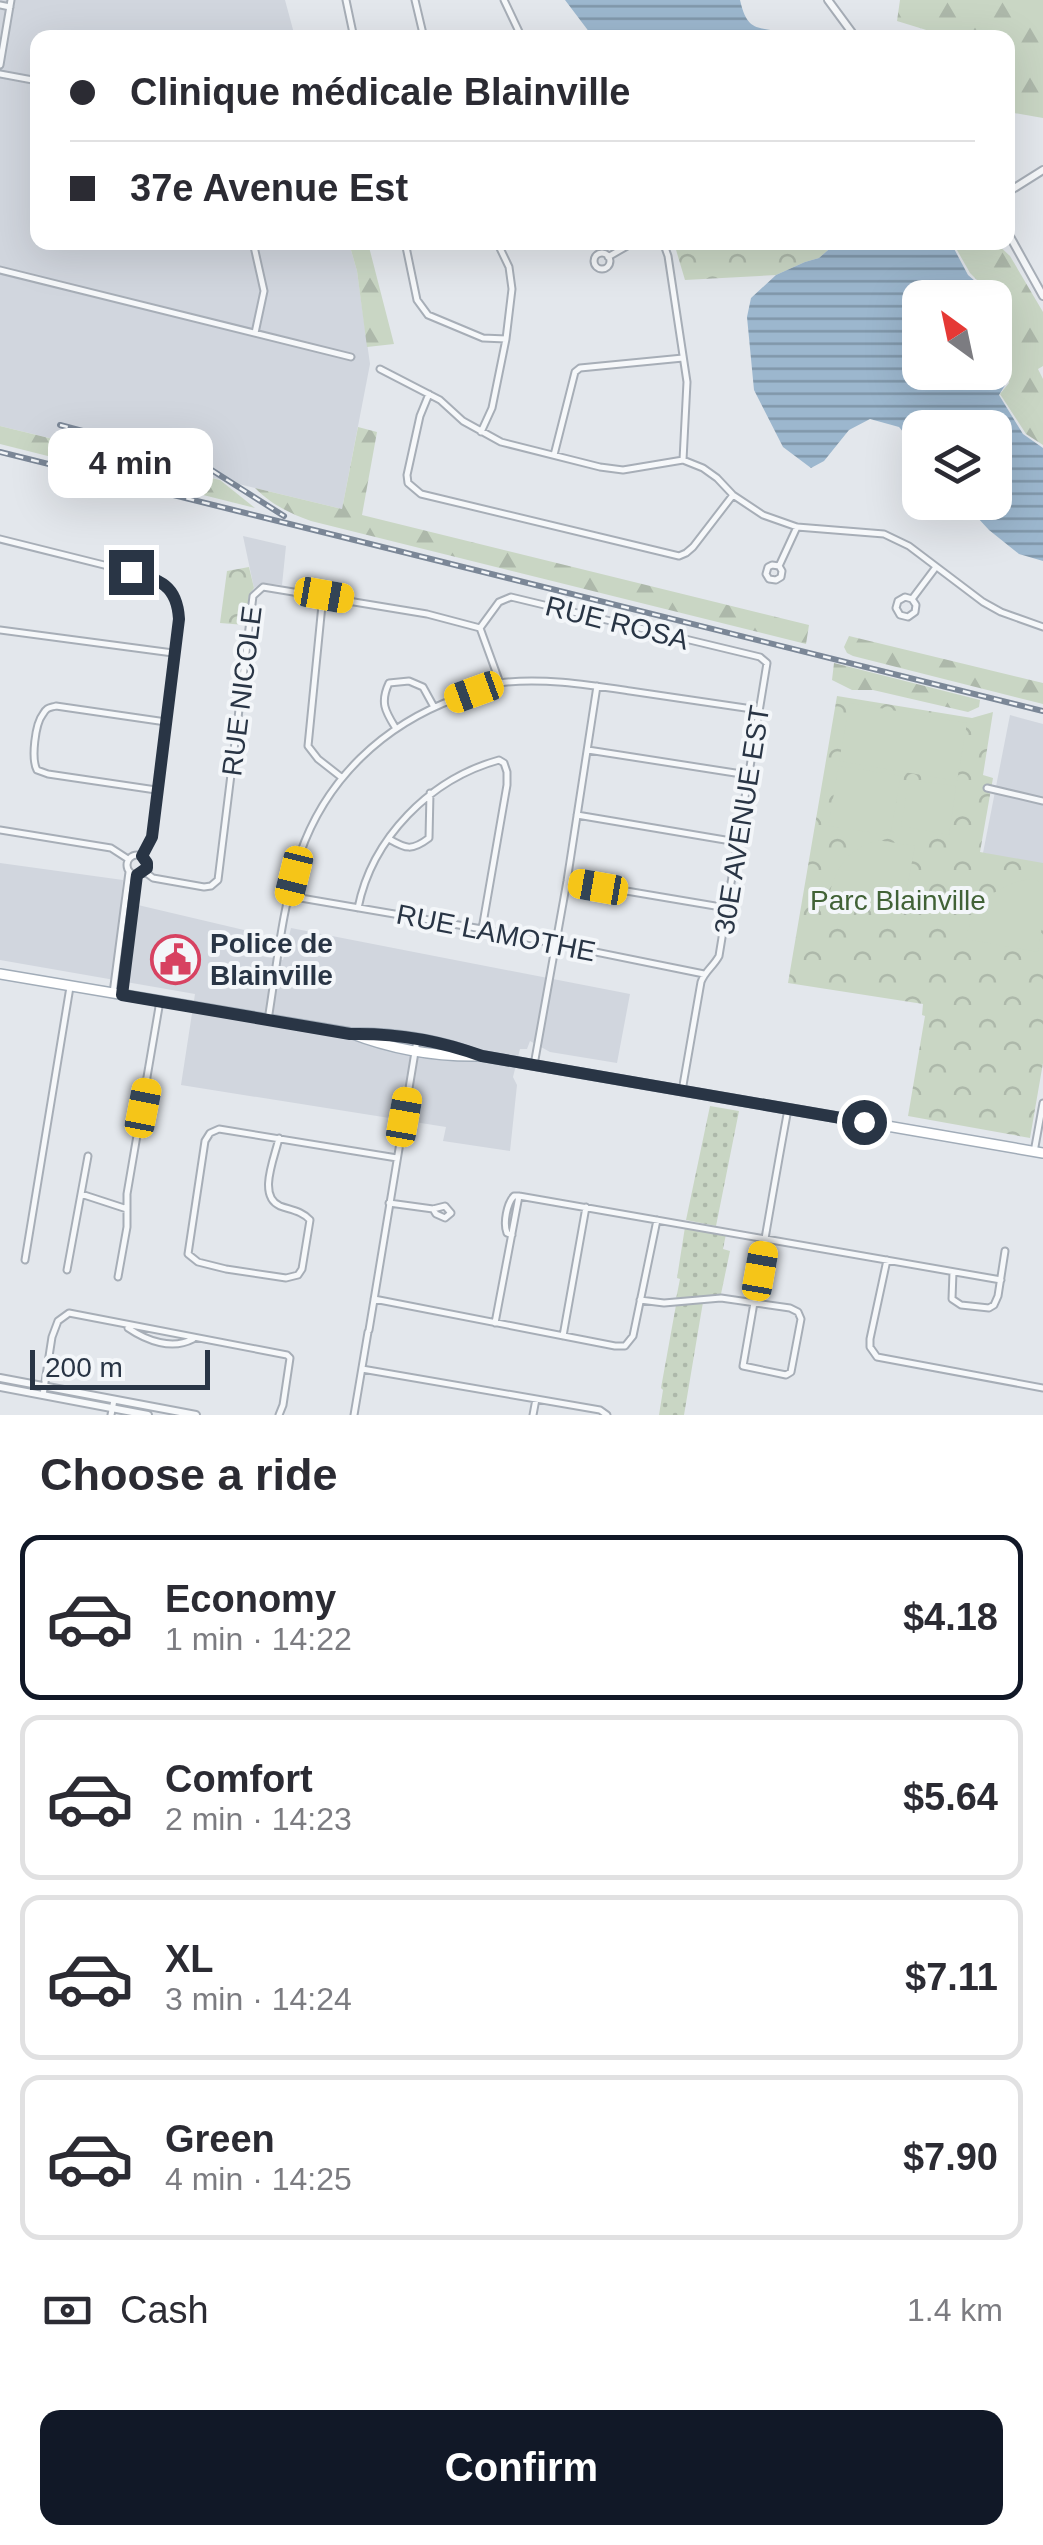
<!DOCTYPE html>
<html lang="en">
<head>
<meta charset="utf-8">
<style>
	:root { --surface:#fff; --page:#f7f7f7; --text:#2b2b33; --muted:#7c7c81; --line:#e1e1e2; --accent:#111827 }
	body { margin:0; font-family:Helvetica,sans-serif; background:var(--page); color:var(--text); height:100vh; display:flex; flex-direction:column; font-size:38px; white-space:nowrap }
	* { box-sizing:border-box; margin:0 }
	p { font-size:32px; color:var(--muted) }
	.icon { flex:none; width:55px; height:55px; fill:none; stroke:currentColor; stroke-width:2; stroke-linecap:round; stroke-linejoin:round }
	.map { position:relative; height:1415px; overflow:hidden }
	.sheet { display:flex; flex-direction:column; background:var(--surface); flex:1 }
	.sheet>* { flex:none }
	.guide { position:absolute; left:30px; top:30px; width:985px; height:220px; border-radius:20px; box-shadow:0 10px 40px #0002; display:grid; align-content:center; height:220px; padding:0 40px; background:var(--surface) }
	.needle { width:65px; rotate:327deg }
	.controls { position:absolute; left:902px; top:280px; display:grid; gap:20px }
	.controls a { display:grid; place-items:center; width:110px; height:110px; border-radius:20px; background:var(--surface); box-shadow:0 10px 40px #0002; font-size:50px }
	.scale { position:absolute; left:30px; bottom:25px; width:180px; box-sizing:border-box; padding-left:10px; border:5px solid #293545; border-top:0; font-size:28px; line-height:35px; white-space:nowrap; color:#293545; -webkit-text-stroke:8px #f3f6f9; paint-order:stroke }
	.end { position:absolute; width:45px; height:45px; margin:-22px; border:12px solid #293545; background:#fff; box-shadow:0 0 0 5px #fff }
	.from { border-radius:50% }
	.bubble { position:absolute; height:70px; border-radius:20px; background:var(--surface); box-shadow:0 10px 40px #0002; font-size:32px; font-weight:800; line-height:70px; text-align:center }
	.car { position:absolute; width:30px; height:60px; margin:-30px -15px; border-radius:12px; box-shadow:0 0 8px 2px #0007; background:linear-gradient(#f5c518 24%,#345 0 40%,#f5c518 0 76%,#345 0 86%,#f5c518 0) }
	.guide b { display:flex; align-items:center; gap:35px; height:95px; font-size:38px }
	.guide b+b { border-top:2px solid var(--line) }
	.guide i { width:25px; height:25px; background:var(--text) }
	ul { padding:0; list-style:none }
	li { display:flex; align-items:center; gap:30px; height:165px; margin:0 20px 15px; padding:0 20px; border:5px solid var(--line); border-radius:20px }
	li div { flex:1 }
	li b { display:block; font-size:38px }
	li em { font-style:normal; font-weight:800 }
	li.current { border-color:var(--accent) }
	li>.icon { width:90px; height:90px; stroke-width:1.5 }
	h2 { padding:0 40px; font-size:45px; line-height:120px }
	.pay { display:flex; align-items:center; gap:25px; height:110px; padding:0 40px; font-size:38px }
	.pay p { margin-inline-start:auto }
	.primary-button { display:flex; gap:20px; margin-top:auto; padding:20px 40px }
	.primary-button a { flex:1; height:115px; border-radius:20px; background:var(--accent); color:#fff; font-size:40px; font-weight:800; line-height:115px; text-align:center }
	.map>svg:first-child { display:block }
	.built { fill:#d1d6de }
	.grass { fill:url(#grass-dots) }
	.forest { fill:url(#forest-firs) }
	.park { fill:url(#park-crowns) }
	.garden { fill:#c9d6c4 }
	.water { fill:url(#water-rules) }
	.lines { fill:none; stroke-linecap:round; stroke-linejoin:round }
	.minor-casing { stroke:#a7aeb7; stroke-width:9 }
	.tertiary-casing { stroke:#a7aeb7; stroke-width:10 }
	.primary-casing { stroke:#a1acb8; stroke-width:12 }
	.minor { stroke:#f6f8fa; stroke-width:5 }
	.tertiary { stroke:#f6f8fa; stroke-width:6 }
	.primary { stroke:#fff; stroke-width:9 }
	.rail-casing { stroke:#7b8797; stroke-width:6 }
	.rail { stroke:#f3f6f9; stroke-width:2.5; stroke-dasharray:8; stroke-linecap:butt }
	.route { stroke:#293545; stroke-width:12 }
	.labels { text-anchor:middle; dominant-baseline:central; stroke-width:8; stroke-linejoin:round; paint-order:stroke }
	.street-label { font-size:28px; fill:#293545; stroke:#f3f6f9 }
	.park-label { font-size:28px; fill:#416236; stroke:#f3f6f9 }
	.poi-label { font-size:28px; font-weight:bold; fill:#293545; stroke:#f3f6f9; text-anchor:start }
</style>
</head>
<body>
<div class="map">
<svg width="1043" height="1415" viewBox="0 0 1043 1415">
	<defs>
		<pattern id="grass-dots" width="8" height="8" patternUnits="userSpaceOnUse" patternTransform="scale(2.5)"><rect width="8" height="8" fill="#c9d6c4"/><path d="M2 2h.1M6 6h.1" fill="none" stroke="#adb8aa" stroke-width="1.8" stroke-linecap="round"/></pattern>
		<pattern id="forest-firs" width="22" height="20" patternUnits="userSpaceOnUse" patternTransform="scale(2.5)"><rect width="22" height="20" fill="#c9d6c4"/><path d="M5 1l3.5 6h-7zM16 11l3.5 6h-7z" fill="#adb8aa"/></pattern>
		<pattern id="park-crowns" width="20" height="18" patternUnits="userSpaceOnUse" patternTransform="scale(2.5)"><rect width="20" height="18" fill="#c9d6c4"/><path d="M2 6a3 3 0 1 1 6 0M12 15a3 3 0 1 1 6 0" fill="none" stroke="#adb8aa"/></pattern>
		<pattern id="water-rules" width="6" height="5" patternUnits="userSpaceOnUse" patternTransform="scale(2.5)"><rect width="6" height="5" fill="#9cb7ce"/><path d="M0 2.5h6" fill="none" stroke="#7f96a9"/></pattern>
	</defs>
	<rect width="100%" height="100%" fill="#e3e7ec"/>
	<!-- built -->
	<path class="built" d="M0,0H285L295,37L38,38V242L349,243L357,271L370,364L342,509L0,426Z
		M243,536L286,546L282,585L263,583L254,588Z
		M1010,715L1043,724V865L983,853Z
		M0,863L123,880L121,901L244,930V953L283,960L291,928L630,994L617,1063L550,1052L530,1041L527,1049H520L513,1077L517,1085L510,1151L443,1141L446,1127L181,1085L195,994L0,960Z"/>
	<!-- grass -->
	<path class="grass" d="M710,1106L739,1111L716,1226L686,1220Z
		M685,1227L726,1234L723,1249L730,1251L721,1294L676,1299L680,1279L677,1278Z
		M703,1302L684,1415H659L663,1390L661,1388L676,1305Z"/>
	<!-- forest -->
	<path class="forest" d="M900,0H1043V118L1008,112V38L949,37L897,21Z
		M349,243H368L394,344L367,347L357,271Z
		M953,243H996L1010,256L1043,312V366L1038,369L1043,379V445L1026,434L1000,394L1009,383L995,329V298L987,297L984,287L970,273Z
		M0,426L220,480L255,508L0,444Z
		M358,427L377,432L362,515L809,625L806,644L311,521C289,513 272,505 255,488L342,509Z
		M849,636L1043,683V704L853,656L847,653L844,647Z
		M834,663L980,700L979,707L968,712L873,690H852L832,680Z"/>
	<!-- park -->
	<path class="park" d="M674,243H836L819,258L805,262L776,275L685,280Z
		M249,567L254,588L249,595L245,625L220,623L227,571Z
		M837,696L972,718L993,712L983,775L993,778L980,852L1043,863V1063L1030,1138L908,1116L925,1016L922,1015L923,1004L788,983Z"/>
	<!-- garden -->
	<path class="garden" d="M850,703L967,723L957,781L839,761Z
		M839,766L901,776L890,835L828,826Z
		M909,780L956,786L949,835L901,826Z
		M877,840L915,846L903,909L828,898C837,867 845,851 877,840Z
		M1029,879L1043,882V920L1038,952L966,939C972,904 995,886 1029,879Z"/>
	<!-- water -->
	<path class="water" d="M565,0H740C749,40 764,21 787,37H593Z
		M836,243H951L968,275L982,287L985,297L920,298V372H995V337L1007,382L999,395L1023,434L1043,448V561L1019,554L989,530L964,503L995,502V428H920V452L899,427L870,419L849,430L824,461L811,468L783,447L754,390L747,317L751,298L776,275L805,262L819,258Z"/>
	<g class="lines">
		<defs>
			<path id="minor" d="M346,0L354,38
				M415,0L424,38
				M504,0L522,38
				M0,5L10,7
				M0,65L11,0
				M0,74L38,81
				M253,242L264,291L255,333
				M405,242L417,300L428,315L483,338L506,339
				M663,242L668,256L687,382L683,460
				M594 261a8 8 0 1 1 16 0a8 8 0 1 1-16 0Z
				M608,257L634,242
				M0,270L351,357
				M380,369L440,400L463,421L501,442L600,467L623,470L683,460L703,468L717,478L733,495L763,515L797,527L884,534L909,546L983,602L1001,612L1043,627
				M429,394L420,416L407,475L408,483L421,494L679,556L686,553L693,547L733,495
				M481,432L492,408L506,339L512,289L509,267L497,242
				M554,455L575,372L580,368L683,358
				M0,539L156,578C172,589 177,601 179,619L152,837L143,856
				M779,566L772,565L768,567L766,574L769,579L776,580L781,577L782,571L779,566L797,527
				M323,595L308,746L318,759L341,777
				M912,599L916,605L915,612L908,617L900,615L896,608L898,601L905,597L912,599L936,567
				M480,628L499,602L511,597L760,657L767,663L719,956C713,967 705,971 701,982L682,1091
				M0,630L173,653
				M395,727C385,711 380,702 389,683L409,681L423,687L434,707
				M588,750L748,775
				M987,788L1043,801
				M156,790L48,774L37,770C31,759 35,724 43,714C47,707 49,708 56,706L166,722
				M577,815L737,842
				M0,830L111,848L128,859
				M389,839C406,849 412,851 429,838L430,793
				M127 865a10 10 0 1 1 20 0a10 10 0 1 1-20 0Z
				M145,872L153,878L204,887L211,886L218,880L253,596L263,587L427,614L480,628L500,683
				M567,881L727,908
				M289,896L482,929L704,974
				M358,908C372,838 430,779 499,760L504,763L507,772V785L482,929
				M113,993L129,872
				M122,995L137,875
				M268,1020C277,965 282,907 300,854C326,779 383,725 457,698C471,693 486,686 500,683C540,677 590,685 630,691C673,697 716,704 759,710
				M534,1065L567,881L597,686
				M279,1138C275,1157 257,1196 280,1206C291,1210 302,1211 310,1220L302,1269L298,1275L286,1278L226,1269L198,1262L188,1254L205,1141L210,1133L219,1129L397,1158
				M1034,1152L1043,1103
				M81,1194L127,1209
				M519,1196L1001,1280
				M389,1203L433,1209L445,1206L451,1213L445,1218L436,1214L433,1209
				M512,1235L507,1233C503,1223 507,1203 514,1196H519
				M25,1260L70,987
				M887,1260L870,1339V1347L877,1357L1043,1388
				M67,1270L88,1156
				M953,1272L952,1299L961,1305L989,1308L994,1305L998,1296L1005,1251
				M118,1277L127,1227V1194L160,1001
				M374,1299L615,1346H625L633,1336L657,1220
				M640,1300L664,1303L721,1298L790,1308L798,1312L801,1319L791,1372L786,1375L743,1366C758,1281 772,1195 788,1109
				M495,1323L519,1196
				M128,1328C147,1341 172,1350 193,1339
				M369,1330L417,1040
				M563,1336L586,1207
				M362,1369L600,1410L607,1415
				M43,1395L52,1337L58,1321L69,1313L287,1355L290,1358L283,1405L279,1415
				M111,1415L114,1400
				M354,1415L368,1332
				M533,1415L536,1399"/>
			<path id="tertiary" d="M828,0L856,38
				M1008,192L1043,170
				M1008,233L1043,296
				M0,1378L196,1415
				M0,1387L148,1415"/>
			<path id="primary" d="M0,974L350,1033C391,1033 437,1039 475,1054
				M350,1033C391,1049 438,1057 482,1056L1043,1153"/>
		</defs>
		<!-- minor casing -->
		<use href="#minor" class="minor-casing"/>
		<!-- tertiary casing -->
		<use href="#tertiary" class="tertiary-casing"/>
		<!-- primary casing -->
		<use href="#primary" class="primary-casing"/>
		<!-- minor -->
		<use href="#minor" class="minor"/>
		<!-- tertiary -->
		<use href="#tertiary" class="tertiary"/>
		<!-- primary -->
		<use href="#primary" class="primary"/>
		<defs>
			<path id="rail" d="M60,425L199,462L284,516
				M0,452L1043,711"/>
		</defs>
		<!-- rail casing -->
		<use href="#rail" class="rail-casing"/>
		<!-- rail -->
		<use href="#rail" class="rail"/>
	</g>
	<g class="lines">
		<!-- route -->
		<path class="route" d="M131,572C160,580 177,585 179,619L152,837L142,856L147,863V868L137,875L122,995L350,1034C394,1033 441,1041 482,1056L864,1122"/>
	</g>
	<!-- icons -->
	<defs>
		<symbol id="civic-ring" viewBox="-11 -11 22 22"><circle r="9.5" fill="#f3f6f9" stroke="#d74261" stroke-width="1.5"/><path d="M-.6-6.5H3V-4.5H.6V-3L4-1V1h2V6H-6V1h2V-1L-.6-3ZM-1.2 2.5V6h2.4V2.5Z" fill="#d74261"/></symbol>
	</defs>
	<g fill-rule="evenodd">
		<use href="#civic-ring" x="148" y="932" width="55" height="55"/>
	</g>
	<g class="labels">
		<!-- street labels -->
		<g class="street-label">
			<text transform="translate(617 623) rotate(14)">RUE ROSA</text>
			<text transform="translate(242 691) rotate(-83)">RUE NICOLE</text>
			<text transform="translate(742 820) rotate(-81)">30E AVENUE EST</text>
			<text transform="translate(496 933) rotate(11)">RUE LAMOTHE</text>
		</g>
		<!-- park labels -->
		<g class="park-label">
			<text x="898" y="900">Parc Blainville</text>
		</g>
		<!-- poi labels -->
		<g class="poi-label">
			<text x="210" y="943">Police de<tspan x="210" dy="32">Blainville</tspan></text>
		</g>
	</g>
</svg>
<div class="controls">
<a><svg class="needle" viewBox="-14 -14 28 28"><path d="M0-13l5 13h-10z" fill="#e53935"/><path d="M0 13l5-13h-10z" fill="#7c7c81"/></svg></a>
<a><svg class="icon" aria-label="layers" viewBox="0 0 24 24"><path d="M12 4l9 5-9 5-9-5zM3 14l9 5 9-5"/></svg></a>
</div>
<div class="scale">200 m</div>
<i class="end from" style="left:864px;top:1122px"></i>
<i class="end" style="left:131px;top:572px"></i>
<div class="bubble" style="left:48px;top:428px;width:165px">4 min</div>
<i class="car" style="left:324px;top:595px;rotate:100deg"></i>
<i class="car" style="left:474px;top:692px;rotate:250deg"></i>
<i class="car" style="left:294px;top:876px;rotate:194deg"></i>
<i class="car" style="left:598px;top:887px;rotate:280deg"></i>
<i class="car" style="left:143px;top:1108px;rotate:11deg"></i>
<i class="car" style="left:404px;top:1117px;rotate:10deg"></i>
<i class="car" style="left:760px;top:1271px;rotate:10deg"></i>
<div class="guide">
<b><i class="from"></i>Clinique médicale Blainville</b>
<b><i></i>37e Avenue Est</b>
</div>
</div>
<section class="sheet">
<h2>Choose a ride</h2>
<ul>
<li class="current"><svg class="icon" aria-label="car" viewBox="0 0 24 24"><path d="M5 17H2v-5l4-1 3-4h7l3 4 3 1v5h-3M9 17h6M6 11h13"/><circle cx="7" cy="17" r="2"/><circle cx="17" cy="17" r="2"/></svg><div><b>Economy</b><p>1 min · 14:22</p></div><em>$4.18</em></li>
<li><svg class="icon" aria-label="car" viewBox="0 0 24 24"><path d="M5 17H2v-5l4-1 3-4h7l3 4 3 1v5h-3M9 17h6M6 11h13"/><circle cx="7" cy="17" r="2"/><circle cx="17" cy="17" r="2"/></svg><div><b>Comfort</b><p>2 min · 14:23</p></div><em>$5.64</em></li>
<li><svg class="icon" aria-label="car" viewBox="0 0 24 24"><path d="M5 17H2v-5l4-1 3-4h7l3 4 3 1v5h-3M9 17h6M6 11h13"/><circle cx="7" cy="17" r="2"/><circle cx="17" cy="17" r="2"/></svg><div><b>XL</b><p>3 min · 14:24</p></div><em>$7.11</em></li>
<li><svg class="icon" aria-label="car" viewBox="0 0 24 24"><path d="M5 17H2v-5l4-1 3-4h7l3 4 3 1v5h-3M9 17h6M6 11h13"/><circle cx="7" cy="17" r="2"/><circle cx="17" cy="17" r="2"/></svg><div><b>Green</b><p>4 min · 14:25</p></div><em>$7.90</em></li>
</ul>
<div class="pay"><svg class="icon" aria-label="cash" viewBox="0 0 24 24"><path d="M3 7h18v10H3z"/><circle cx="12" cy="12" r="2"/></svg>Cash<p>1.4 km</p></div>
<div class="primary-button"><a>Confirm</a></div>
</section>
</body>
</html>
